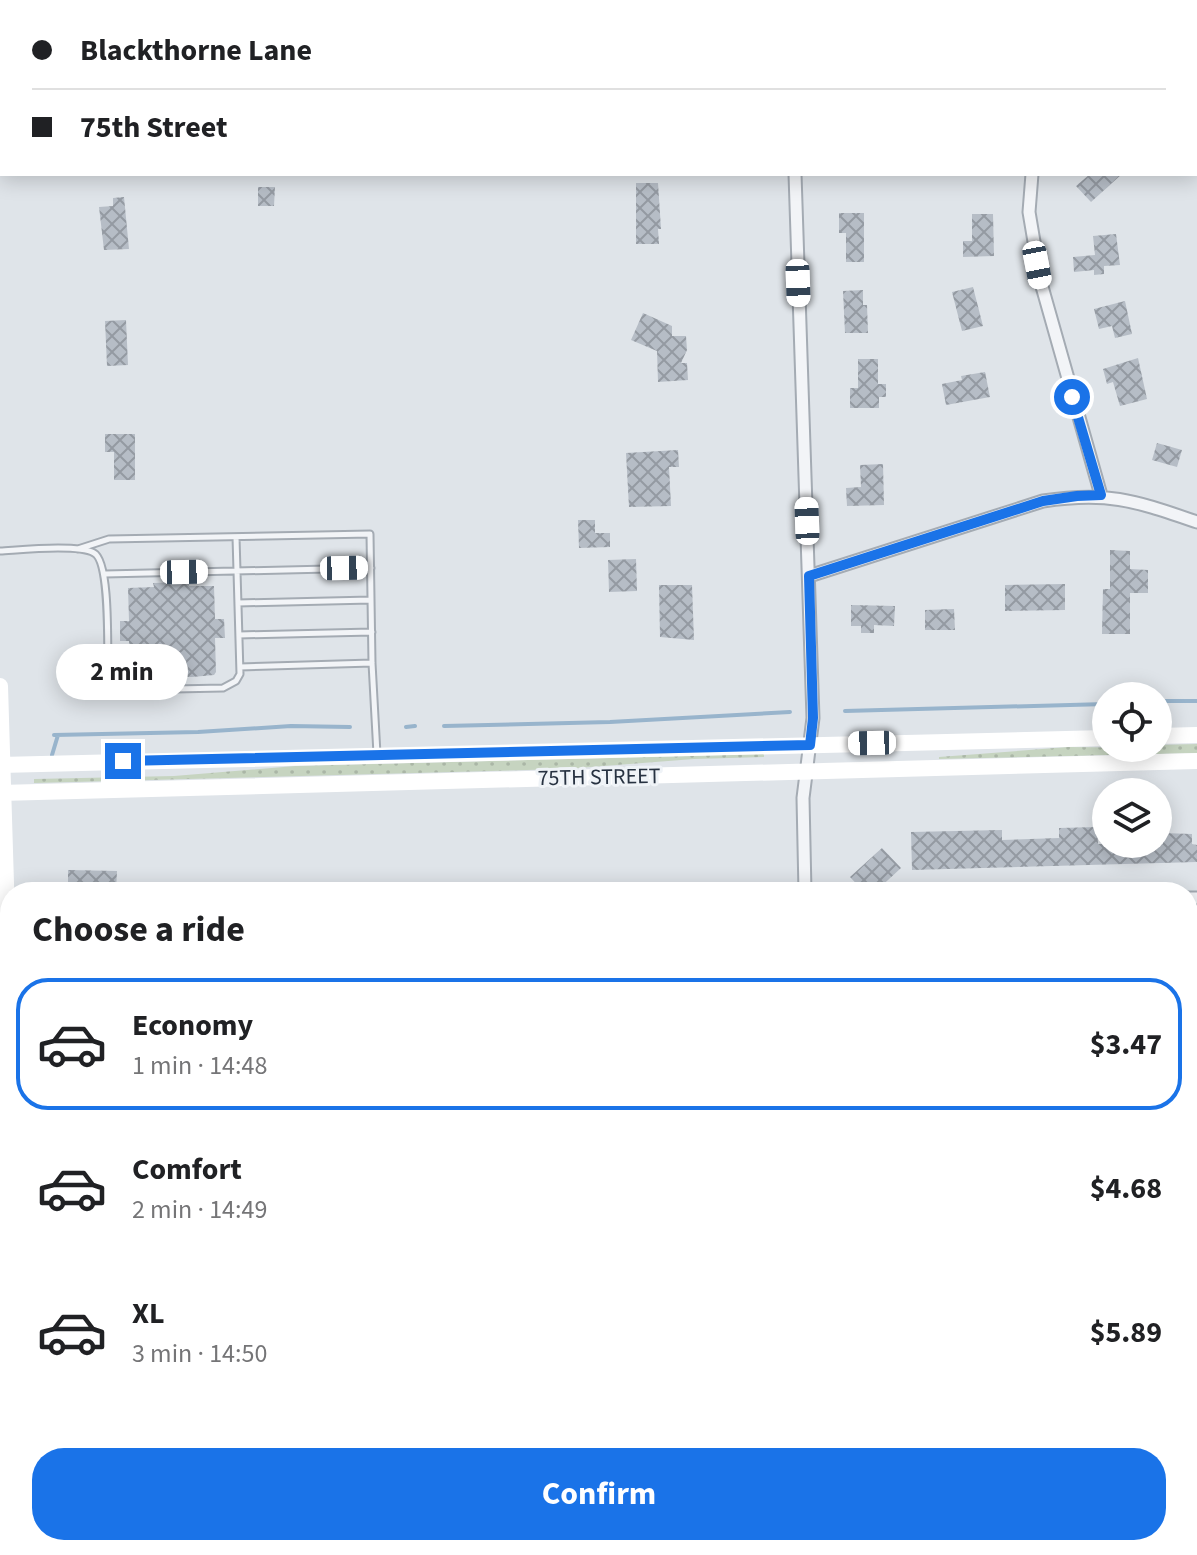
<!DOCTYPE html>
<html lang="en">
<head>
<meta charset="utf-8">
<style>
	:root { --surface:#fff; --page:#f6f6f6; --text:#202124; --muted:#757577; --line:#e0e0e0; --accent:#1a73e8 }
	body { margin:0; font-family:"Source Sans 3",sans-serif; background:var(--page); color:var(--text); height:100vh; display:flex; flex-direction:column; font-size:30px; white-space:nowrap }
	* { box-sizing:border-box; margin:0 }
	p { font-size:26px; color:var(--muted) }
	.icon { flex:none; width:44px; height:44px; fill:none; stroke:currentColor; stroke-width:2; stroke-linecap:round; stroke-linejoin:round }
	.map { position:relative; flex:1; overflow:hidden }
	.details { position:absolute; left:0px; top:882px; width:1198px; height:674px; display:flex; flex-direction:column; background:var(--surface); border-radius:32px 32px 0 0; box-shadow:0 4px 20px #0003 }
	.details>* { flex:none }
	.banner { position:absolute; left:0px; top:0px; width:1198px; height:176px; box-shadow:0 4px 20px #0003; display:grid; align-content:center; height:176px; padding:0 32px; background:var(--surface) }
	.controls { position:absolute; left:1092px; top:682px; display:grid; gap:16px }
	.controls a { display:grid; place-items:center; width:80px; height:80px; border-radius:50%; background:var(--surface); box-shadow:0 4px 20px #0003; font-size:40px }
	.end { position:absolute; width:36px; height:36px; margin:-18px; border:10px solid #1a73e8; background:#fff; box-shadow:0 0 0 4px #fff }
	.from { border-radius:50% }
	.bubble { position:absolute; height:56px; border-radius:28px; background:var(--surface); box-shadow:0 4px 20px #0003; font-size:26px; font-weight:700; line-height:56px; text-align:center }
	.car { position:absolute; width:24px; height:48px; margin:-24px -12px; border-radius:10px; box-shadow:0 0 6px 2px #0007; background:linear-gradient(#fff 24%,#345 0 40%,#fff 0 76%,#345 0 86%,#fff 0) }
	.banner b { display:flex; align-items:center; gap:28px; height:76px; font-size:30px }
	.banner b+b { border-top:2px solid var(--line) }
	.banner i { width:20px; height:20px; background:var(--text) }
	ul { padding:0; list-style:none }
	li { display:flex; align-items:center; gap:24px; height:132px; margin:0 16px 12px; padding:0 16px; border:4px solid transparent; border-radius:32px }
	li div { flex:1 }
	li b { display:block; font-size:30px }
	li em { font-style:normal; font-weight:700 }
	li.selected { border-color:var(--accent) }
	li>.icon { width:72px; height:72px; stroke-width:1.5 }
	h2 { padding:0 32px; font-size:36px; line-height:96px }
	.primary-button { display:flex; gap:16px; margin-top:auto; padding:16px 32px }
	.primary-button a { flex:1; height:92px; border-radius:32px; background:var(--accent); color:#fff; font-size:32px; font-weight:700; line-height:92px; text-align:center }
	.map>svg:first-child { display:block }
	.grass { fill:url(#grass-dots) }
	.lines { fill:none; stroke-linecap:round; stroke-linejoin:round }
	.stream { stroke:#98b4cc; stroke-width:4 }
	.building { fill:url(#building-cross-hatch) }
	.lane-casing { stroke:#a4abb3; stroke-width:9 }
	.street-casing { stroke:#a4abb3; stroke-width:15 }
	.lane { stroke:#f2f4f7; stroke-width:5 }
	.street { stroke:#f2f4f7; stroke-width:11 }
	.secondary { stroke:#fff; stroke-width:16 }
	.route { stroke:#1a73e8; stroke-width:10 }
	.labels { text-anchor:middle; dominant-baseline:central; stroke-width:6; stroke-linejoin:round; paint-order:stroke }
	.street-label { font-size:22px; fill:#273241; stroke:#eff3f7 }
</style>
</head>
<body>
<div class="map">
<svg width="1197" height="1555" viewBox="0 0 1197 1555">
	<defs>
		<pattern id="grass-dots" width="8" height="8" patternUnits="userSpaceOnUse" patternTransform="scale(2)"><rect width="8" height="8" fill="#c6d4c0"/><path d="M2 2h.1M6 6h.1" fill="none" stroke="#aab6a6" stroke-width="1.8" stroke-linecap="round"/></pattern>
		<pattern id="building-cross-hatch" width="8" height="8" patternUnits="userSpaceOnUse" patternTransform="scale(2)"><rect width="8" height="8" fill="#b6bdc6"/><path d="M0 0l8 8M0 8l8-8" fill="none" stroke="#949aa2"/></pattern>
	</defs>
	<rect width="100%" height="100%" fill="#dfe4e9"/>
	<!-- grass -->
	<path class="grass" d="M1197,744V753L939,759V757L1068,747L1158,748V745Z
		M764,754V757L694,759L565,769L34,783V779L174,776L295,766Z"/>
	<g class="lines">
		<!-- stream -->
		<path class="stream" d="M1158,701H1197
			M845,711L1106,704
			M444,726L610,722L790,712
			M406,727L415,726
			M54,735L198,732L291,726L350,727
			M52,755L58,735"/>
	</g>
	<!-- building -->
	<path class="building" d="M1090,174H1122L1091,202L1076,186Z
		M636,183H658L661,229H658L659,244H636Z
		M258,187H275L274,206H258Z
		M124,197L129,249L104,250L99,207L113,206V198Z
		M839,213H864V262H846V233H839Z
		M972,214H993L994,256L963,257V241H972Z
		M1116,234L1120,265L1104,266V274L1094,275V270L1074,272L1073,257L1095,255L1093,236Z
		M973,287L983,326L962,331L952,292Z
		M863,290V305H867L868,333H845L843,291Z
		M1125,301L1132,334L1115,338L1112,326L1099,329L1094,309Z
		M643,313L672,326V336H686L687,350L681,363H687L688,380L658,382L657,351L631,340Z
		M126,320L128,365L107,366L105,321Z
		M1138,358L1147,399L1120,406L1113,382L1107,384L1103,369Z
		M858,359H878V384H886V397H879V408H850V388H858Z
		M985,372L990,397L946,405L942,384L962,380L961,376Z
		M105,434H135V480H114V452H105Z
		M1157,443L1182,450L1177,467L1152,460Z
		M678,450L679,467H669L671,506L629,507L626,453Z
		M883,464L884,505L847,506L846,488L861,487L860,465Z
		M578,520H595V533H610V547L579,548Z
		M1110,550L1130,551V569L1148,570V593H1130V634H1102L1103,589H1110Z
		M636,559L637,591L609,592L608,560Z
		M189,582V586H214L215,619H224L225,638H215L216,672L214,675L192,677H133V674H130L129,641H120V621H129L128,588L154,587L153,583Z
		M1065,584V610L1005,611V585Z
		M659,585H692L694,640L660,637Z
		M851,605L895,606L894,626L874,625V633H861V626H851Z
		M954,609L955,630H925V610Z
		M1097,827L1098,844H1163V833L1192,834V844L1197,845V862L912,870L911,832L1002,830V840L1059,838V828Z
		M882,848L901,868L875,892H864L850,877Z
		M68,870L117,871L116,892H68Z"/>
	<g class="lines">
		<defs>
			<path id="lane" d="M78,549L109,539L370,534L372,663L377,754
				M0,551C20,550 78,544 94,553C111,562 107,653 108,674C111,685 116,688 126,690L223,688L236,681L240,674L236,537
				M105,574L371,568
				M238,603L371,600
				M239,635L372,632
				M240,667L372,663
				M0,1024H10"/>
			<path id="street" d="M258,2V0
				M792,2L793,0
				M1196,132H1197
				M795,174L813,718L803,798L805,892
				M1032,174L1029,212L1041,283L1101,495
				M809,576L1043,501C1109,491 1135,501 1197,522
				M1188,898H1197
				M1188,1067H1197
				M1188,1273L1197,1239
				M1188,1404L1197,1410
				M0,1423L10,1422
				M154,1546V1555
				M740,1546V1555"/>
		</defs>
		<!-- lane casing -->
		<use href="#lane" class="lane-casing"/>
		<!-- street casing -->
		<use href="#street" class="street-casing"/>
		<!-- lane -->
		<use href="#lane" class="lane"/>
		<!-- street -->
		<use href="#street" class="street"/>
		<!-- secondary -->
		<path class="secondary" d="M0,686L10,1016
			M1158,736L1197,735
			M0,765L1106,738
			M0,793L1197,761
			M26,1546V1555"/>
	</g>
	<g class="lines">
		<!-- route -->
		<path class="route" d="M123,761L810,745L813,718L809,576L1043,501L1077,496L1101,495L1072,397"/>
	</g>
	<g class="labels">
		<!-- street labels -->
		<g class="street-label">
			<text transform="translate(599 777) rotate(-1)">75TH STREET</text>
		</g>
	</g>
</svg>
<div class="controls">
<a><svg class="icon" aria-label="locate" viewBox="0 0 24 24"><circle cx="12" cy="12" r="6"/><path d="M12 2v4M12 18v4M2 12h4M18 12h4"/></svg></a>
<a><svg class="icon" aria-label="layers" viewBox="0 0 24 24"><path d="M12 4l9 5-9 5-9-5zM3 14l9 5 9-5"/></svg></a>
</div>
<i class="end from" style="left:1072px;top:397px"></i>
<i class="end" style="left:123px;top:761px"></i>
<div class="bubble" style="left:56px;top:644px;width:132px">2 min</div>
<i class="car" style="left:1037px;top:265px;rotate:169deg"></i>
<i class="car" style="left:798px;top:283px;rotate:178deg"></i>
<i class="car" style="left:807px;top:521px;rotate:358deg"></i>
<i class="car" style="left:344px;top:568px;rotate:89deg"></i>
<i class="car" style="left:184px;top:572px;rotate:89deg"></i>
<i class="car" style="left:872px;top:743px;rotate:269deg"></i>
<div class="banner">
<b><i class="from"></i>Blackthorne Lane</b>
<b><i></i>75th Street</b>
</div>
<section class="details">
<h2>Choose a ride</h2>
<ul>
<li class="selected"><svg class="icon" aria-label="car" viewBox="0 0 24 24"><path d="M5 17H2v-5l4-1 3-4h7l3 4 3 1v5h-3M9 17h6M6 11h13"/><circle cx="7" cy="17" r="2"/><circle cx="17" cy="17" r="2"/></svg><div><b>Economy</b><p>1 min · 14:48</p></div><em>$3.47</em></li>
<li><svg class="icon" aria-label="car" viewBox="0 0 24 24"><path d="M5 17H2v-5l4-1 3-4h7l3 4 3 1v5h-3M9 17h6M6 11h13"/><circle cx="7" cy="17" r="2"/><circle cx="17" cy="17" r="2"/></svg><div><b>Comfort</b><p>2 min · 14:49</p></div><em>$4.68</em></li>
<li><svg class="icon" aria-label="car" viewBox="0 0 24 24"><path d="M5 17H2v-5l4-1 3-4h7l3 4 3 1v5h-3M9 17h6M6 11h13"/><circle cx="7" cy="17" r="2"/><circle cx="17" cy="17" r="2"/></svg><div><b>XL</b><p>3 min · 14:50</p></div><em>$5.89</em></li>
</ul>
<div class="primary-button"><a>Confirm</a></div>
</section>
</div>
</body>
</html>
